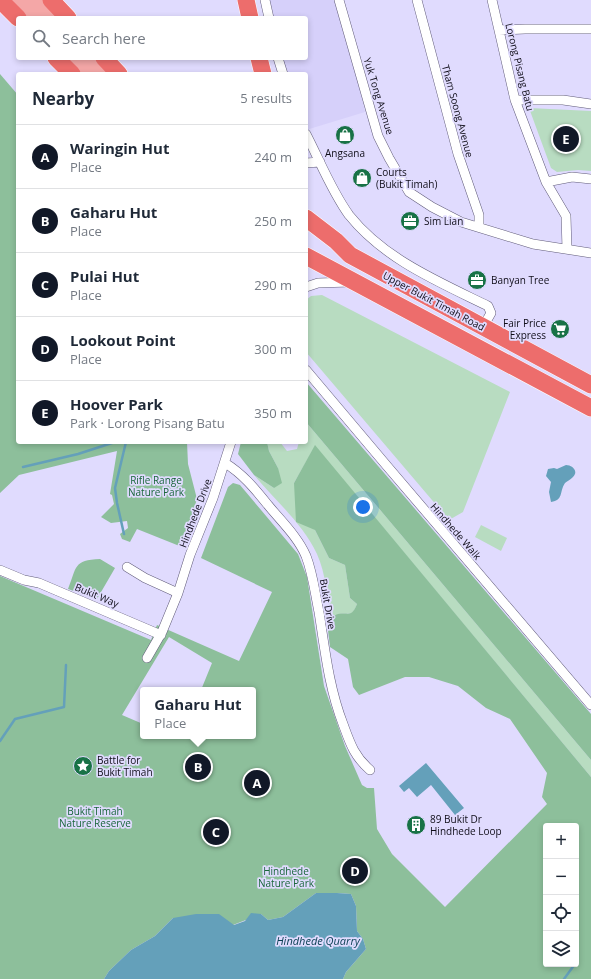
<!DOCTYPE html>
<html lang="en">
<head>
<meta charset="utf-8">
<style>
  body { margin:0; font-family:"Open Sans",sans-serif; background:#f6f6f7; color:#1f2937 }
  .controls { position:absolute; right:12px; bottom:12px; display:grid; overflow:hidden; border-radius:4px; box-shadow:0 2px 6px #0003 }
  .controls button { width:36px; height:36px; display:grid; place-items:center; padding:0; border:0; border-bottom:1px solid #e0e1e3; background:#fff; color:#1f2937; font:20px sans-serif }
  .you { position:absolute; left:363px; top:507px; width:14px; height:14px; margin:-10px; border:3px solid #fff; border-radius:50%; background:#1a73e8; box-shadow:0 0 0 6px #1a73e833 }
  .badge { display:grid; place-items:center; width:26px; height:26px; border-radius:50%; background:#111827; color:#fff; font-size:13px; font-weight:700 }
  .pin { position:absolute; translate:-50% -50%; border:2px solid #fff; box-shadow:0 1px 4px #0006 }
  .popup { position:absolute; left:140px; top:687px; width:116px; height:52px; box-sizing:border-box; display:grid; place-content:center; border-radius:4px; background:#fff; filter:drop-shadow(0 1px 3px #0005); font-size:13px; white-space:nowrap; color:#747a83 }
  .popup b { font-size:15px; color:#1f2937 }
  .popup::after { content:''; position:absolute; left:50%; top:100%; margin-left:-8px; border:8px solid transparent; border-top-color:#fff }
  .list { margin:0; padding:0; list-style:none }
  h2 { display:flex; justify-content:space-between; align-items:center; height:52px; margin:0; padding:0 16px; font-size:17px }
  h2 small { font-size:13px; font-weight:400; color:#747a83 }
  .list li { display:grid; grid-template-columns:26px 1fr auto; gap:12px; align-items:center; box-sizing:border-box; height:64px; padding:0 16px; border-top:1px solid #e0e1e3 }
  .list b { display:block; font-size:15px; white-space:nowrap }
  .list p { margin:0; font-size:13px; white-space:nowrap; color:#747a83 }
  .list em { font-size:13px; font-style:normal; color:#747a83 }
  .icon { flex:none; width:22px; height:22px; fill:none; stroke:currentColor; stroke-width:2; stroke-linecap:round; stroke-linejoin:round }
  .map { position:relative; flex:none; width:591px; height:979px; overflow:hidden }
  .search { position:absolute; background:#fff; box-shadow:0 2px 6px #0003; left:16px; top:16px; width:292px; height:44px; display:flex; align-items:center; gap:10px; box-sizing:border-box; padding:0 14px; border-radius:4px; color:#747a83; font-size:15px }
  .panel { position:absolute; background:#fff; box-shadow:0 2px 6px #0003; left:16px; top:72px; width:292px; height:372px; border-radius:4px }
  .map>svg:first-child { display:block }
  .built { fill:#d6d0fa }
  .green { fill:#b8dcc1 }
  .forest { fill:#8dbf9b; fill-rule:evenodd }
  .water { fill:#64a0ba }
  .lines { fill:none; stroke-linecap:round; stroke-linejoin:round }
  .stream { stroke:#64a0ba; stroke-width:2.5 }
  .street-casing { stroke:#615c7a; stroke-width:10 }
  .primary-casing { stroke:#fff; stroke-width:16 }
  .highway-casing { stroke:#fff; stroke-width:18 }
  .street { stroke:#fff; stroke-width:9 }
  .primary { stroke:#f4a7a7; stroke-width:15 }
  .highway { stroke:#ed6d6c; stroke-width:17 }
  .labels { text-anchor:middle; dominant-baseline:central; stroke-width:3.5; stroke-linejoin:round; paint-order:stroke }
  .street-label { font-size:10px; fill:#0f0d18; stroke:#e0dbfe }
  .poi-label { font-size:10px; fill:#0f0d18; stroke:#e0dbfe; text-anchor:start }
  .park-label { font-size:10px; fill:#19663a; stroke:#e0dbfe }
  .water-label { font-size:11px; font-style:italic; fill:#073d50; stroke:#e0dbfe }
</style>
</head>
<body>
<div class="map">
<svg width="591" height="979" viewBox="0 0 591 979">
  <rect width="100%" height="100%" fill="#e0dbfe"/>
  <path class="built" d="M267 0H341L365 112 306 130V74H285L280 58H306V18H271Z"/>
  <path class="green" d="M529 108 591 111V171L578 170 557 172 551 168Z
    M322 295 510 392 463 512 449 520 306 352V300L311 296Z
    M306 422 591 760V777L315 446 294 483 315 530 329 558 345 565 350 598 357 604C352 617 351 613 339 614 336 615 333 617 331 619 327 597 326 574 317 554 303 524 275 500 254 475L274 488 278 468 269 451 267 442H280L287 451 297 449 299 442H306Z
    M481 525 507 538 501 551 475 537Z"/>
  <path class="forest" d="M0 74 18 95V442H187L188 464 197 499 182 547 137 529 130 542 122 539 120 534 128 528 127 521 111 523 101 517 114 504 112 495 110 494 117 451 19 475 0 493Z
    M306 382 591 714V760L306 422Z
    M241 442H267L269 451 278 468 282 483 274 488 254 475 238 454Z
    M315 445 591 777V979H343L346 972 366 949 363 939 357 931 356 906 351 894 337 893H316L283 917 268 920 261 914 233 925 173 918 155 936 131 950 109 971 104 979H0V576L151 640 157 625 239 661 272 592 201 558 228 487 233 483 240 485 298 554 307 577 324 686 345 746 362 785 367 788H374L377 829 392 854 445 907 547 804 542 797 547 773 510 719 486 708 458 686 429 677H405L359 695 353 687 348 659 330 647 327 622C330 620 334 615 338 614 350 612 351 618 357 604L350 598 345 565 329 558 315 530 296 522 294 483ZM169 637 212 663 201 690H253V736H143V724L122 715ZM546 826H576V964H546Z
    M100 559 115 568 97 599 68 589C77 567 73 560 100 559Z"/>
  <path class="water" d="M566 465C572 465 579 471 573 477 570 480 567 481 565 483 559 492 564 500 551 502L549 492 551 482 546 476 548 469 554 468 557 469Z
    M426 763 464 808 455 815 431 785 417 797 409 788 404 792 399 786Z
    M316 893H337L351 894 356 906 357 931 363 939 366 949 346 972 343 979H104L109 971 131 950 155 936 173 918 196 914H219L234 925 245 921 251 913 261 914 268 920 283 917Z"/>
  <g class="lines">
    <path class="stream" d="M23 467 78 454 115 442
      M124 534 117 503 115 488 126 442
      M0 741 15 719 64 707 66 665
      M564 979 575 964"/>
    <g class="street-casing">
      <path id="street" d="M265 0 269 18
        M339 0 378 136 389 158 409 192 432 207 461 222 533 244 591 253
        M417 0 458 154 479 215V227
        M492 0 515 100 546 182 566 216 567 249
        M499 30 525 29H591
        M278 58 283 74
        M515 100H563L591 104
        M306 134C320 161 331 190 349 215 384 259 439 282 488 306L491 313 483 327
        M306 163 320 162
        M546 182 572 177 591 179
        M306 287 318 283 350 282
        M306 370 387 466 591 705
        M225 463C243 474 255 489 268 505 281 521 298 537 306 556 313 574 315 593 319 612 325 650 329 688 343 724 350 743 354 756 370 770
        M127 567 145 578 178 593
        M0 570 24 580 39 583 161 635
        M147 658 162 632 178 593 190 555 213 498 231 442"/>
    </g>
    <g class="primary-casing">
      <path id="primary" d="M19 0 35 18
        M36 0 53 18
        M72 58 86 74
        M91 58 105 74"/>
    </g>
    <g class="highway-casing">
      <path id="highway" d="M0 0 18 18
        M51 0 68 18
        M246 0 250 18
        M56 58 72 74
        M104 58 119 74
        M259 58 263 74
        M306 218 336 241 350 255 591 385
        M306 256 591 408"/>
    </g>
    <use href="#street" class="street"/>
    <use href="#primary" class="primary"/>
    <use href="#highway" class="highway"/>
  </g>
  <defs>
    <g id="shop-disc" transform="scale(1)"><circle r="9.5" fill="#187246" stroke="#e0dbfe"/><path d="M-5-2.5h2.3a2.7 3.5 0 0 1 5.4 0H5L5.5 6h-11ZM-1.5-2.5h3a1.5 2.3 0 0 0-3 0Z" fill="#fff"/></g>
    <g id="office-disc" transform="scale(1)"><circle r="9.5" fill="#187246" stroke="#e0dbfe"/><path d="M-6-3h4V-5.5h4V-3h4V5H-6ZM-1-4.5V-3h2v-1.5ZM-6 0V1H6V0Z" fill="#fff"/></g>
    <g id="supermarket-disc" transform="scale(1)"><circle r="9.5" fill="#187246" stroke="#e0dbfe"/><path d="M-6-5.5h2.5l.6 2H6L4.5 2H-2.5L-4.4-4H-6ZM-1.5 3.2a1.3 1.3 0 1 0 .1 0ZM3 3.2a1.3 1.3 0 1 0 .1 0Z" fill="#fff"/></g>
    <g id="sight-disc" transform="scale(1)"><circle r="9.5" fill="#187246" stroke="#e0dbfe"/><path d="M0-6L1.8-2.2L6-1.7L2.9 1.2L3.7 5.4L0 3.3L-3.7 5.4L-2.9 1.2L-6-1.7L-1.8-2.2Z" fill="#fff"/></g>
    <g id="building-disc" transform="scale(1)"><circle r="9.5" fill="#187246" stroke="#e0dbfe"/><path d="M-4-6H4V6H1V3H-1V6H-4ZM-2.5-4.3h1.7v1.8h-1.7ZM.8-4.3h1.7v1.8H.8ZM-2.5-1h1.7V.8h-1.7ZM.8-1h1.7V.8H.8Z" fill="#fff"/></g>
  </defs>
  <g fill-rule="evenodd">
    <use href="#shop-disc" x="345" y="135"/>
    <use href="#shop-disc" x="362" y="178"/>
    <use href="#office-disc" x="410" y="221"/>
    <use href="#office-disc" x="477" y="280"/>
    <use href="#supermarket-disc" x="560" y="329"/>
    <use href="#sight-disc" x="83" y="766"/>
    <use href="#building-disc" x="416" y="825"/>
  </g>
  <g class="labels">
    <g class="street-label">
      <text transform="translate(520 67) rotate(76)">Lorong Pisang Batu</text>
      <text transform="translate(379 96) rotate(73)">Yuk Tong Avenue</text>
      <text transform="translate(458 111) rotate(75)">Tham Soong Avenue</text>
      <text transform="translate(434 301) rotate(28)">Upper Bukit Timah Road</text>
      <text transform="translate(195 513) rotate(-69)">Hindhede Drive</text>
      <text transform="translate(456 531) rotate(49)">Hindhede Walk</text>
      <text transform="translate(97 595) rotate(23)">Bukit Way</text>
      <text transform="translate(328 604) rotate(80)">Bukit Drive</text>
    </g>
    <g class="poi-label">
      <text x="345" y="153" text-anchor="middle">Angsana</text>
      <text x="376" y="172">Courts<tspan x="376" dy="12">(Bukit Timah)</tspan></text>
      <text x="424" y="221">Sim Lian</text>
      <text x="491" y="280">Banyan Tree</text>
      <text x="546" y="323" text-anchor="end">Fair Price<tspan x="546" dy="12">Express</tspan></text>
      <text x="97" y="760">Battle for<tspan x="97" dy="12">Bukit Timah</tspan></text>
      <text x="430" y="819">89 Bukit Dr<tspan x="430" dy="12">Hindhede Loop</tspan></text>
    </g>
    <g class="park-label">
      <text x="156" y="480">Rifle Range<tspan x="156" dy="12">Nature Park</tspan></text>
      <text x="95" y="811">Bukit Timah<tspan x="95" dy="12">Nature Reserve</tspan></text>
      <text x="286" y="871">Hindhede<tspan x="286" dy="12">Nature Park</tspan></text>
    </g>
    <g class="water-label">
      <text x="318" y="940">Hindhede Quarry</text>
    </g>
  </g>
</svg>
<div class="controls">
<button>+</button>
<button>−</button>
<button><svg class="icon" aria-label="locate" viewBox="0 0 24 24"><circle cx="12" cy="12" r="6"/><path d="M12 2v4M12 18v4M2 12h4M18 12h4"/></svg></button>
<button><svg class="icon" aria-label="layers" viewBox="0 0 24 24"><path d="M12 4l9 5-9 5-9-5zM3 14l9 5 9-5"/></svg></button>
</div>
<div class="you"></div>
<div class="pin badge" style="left:257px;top:783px">A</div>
<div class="pin badge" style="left:198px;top:767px">B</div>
<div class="popup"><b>Gaharu Hut</b>Place</div>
<div class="pin badge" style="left:216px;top:832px">C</div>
<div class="pin badge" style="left:355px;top:871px">D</div>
<div class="pin badge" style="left:566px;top:139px">E</div>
<div class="search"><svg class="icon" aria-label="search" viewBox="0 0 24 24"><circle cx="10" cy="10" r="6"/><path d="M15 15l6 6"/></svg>Search here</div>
<section class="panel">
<h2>Nearby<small>5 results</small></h2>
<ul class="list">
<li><span class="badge">A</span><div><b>Waringin Hut</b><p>Place</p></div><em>240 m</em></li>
<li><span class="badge">B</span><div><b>Gaharu Hut</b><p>Place</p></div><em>250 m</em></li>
<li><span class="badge">C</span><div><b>Pulai Hut</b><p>Place</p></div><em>290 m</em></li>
<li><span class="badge">D</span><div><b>Lookout Point</b><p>Place</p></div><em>300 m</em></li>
<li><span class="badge">E</span><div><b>Hoover Park</b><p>Park · Lorong Pisang Batu</p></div><em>350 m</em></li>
</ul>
</section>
</div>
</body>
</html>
